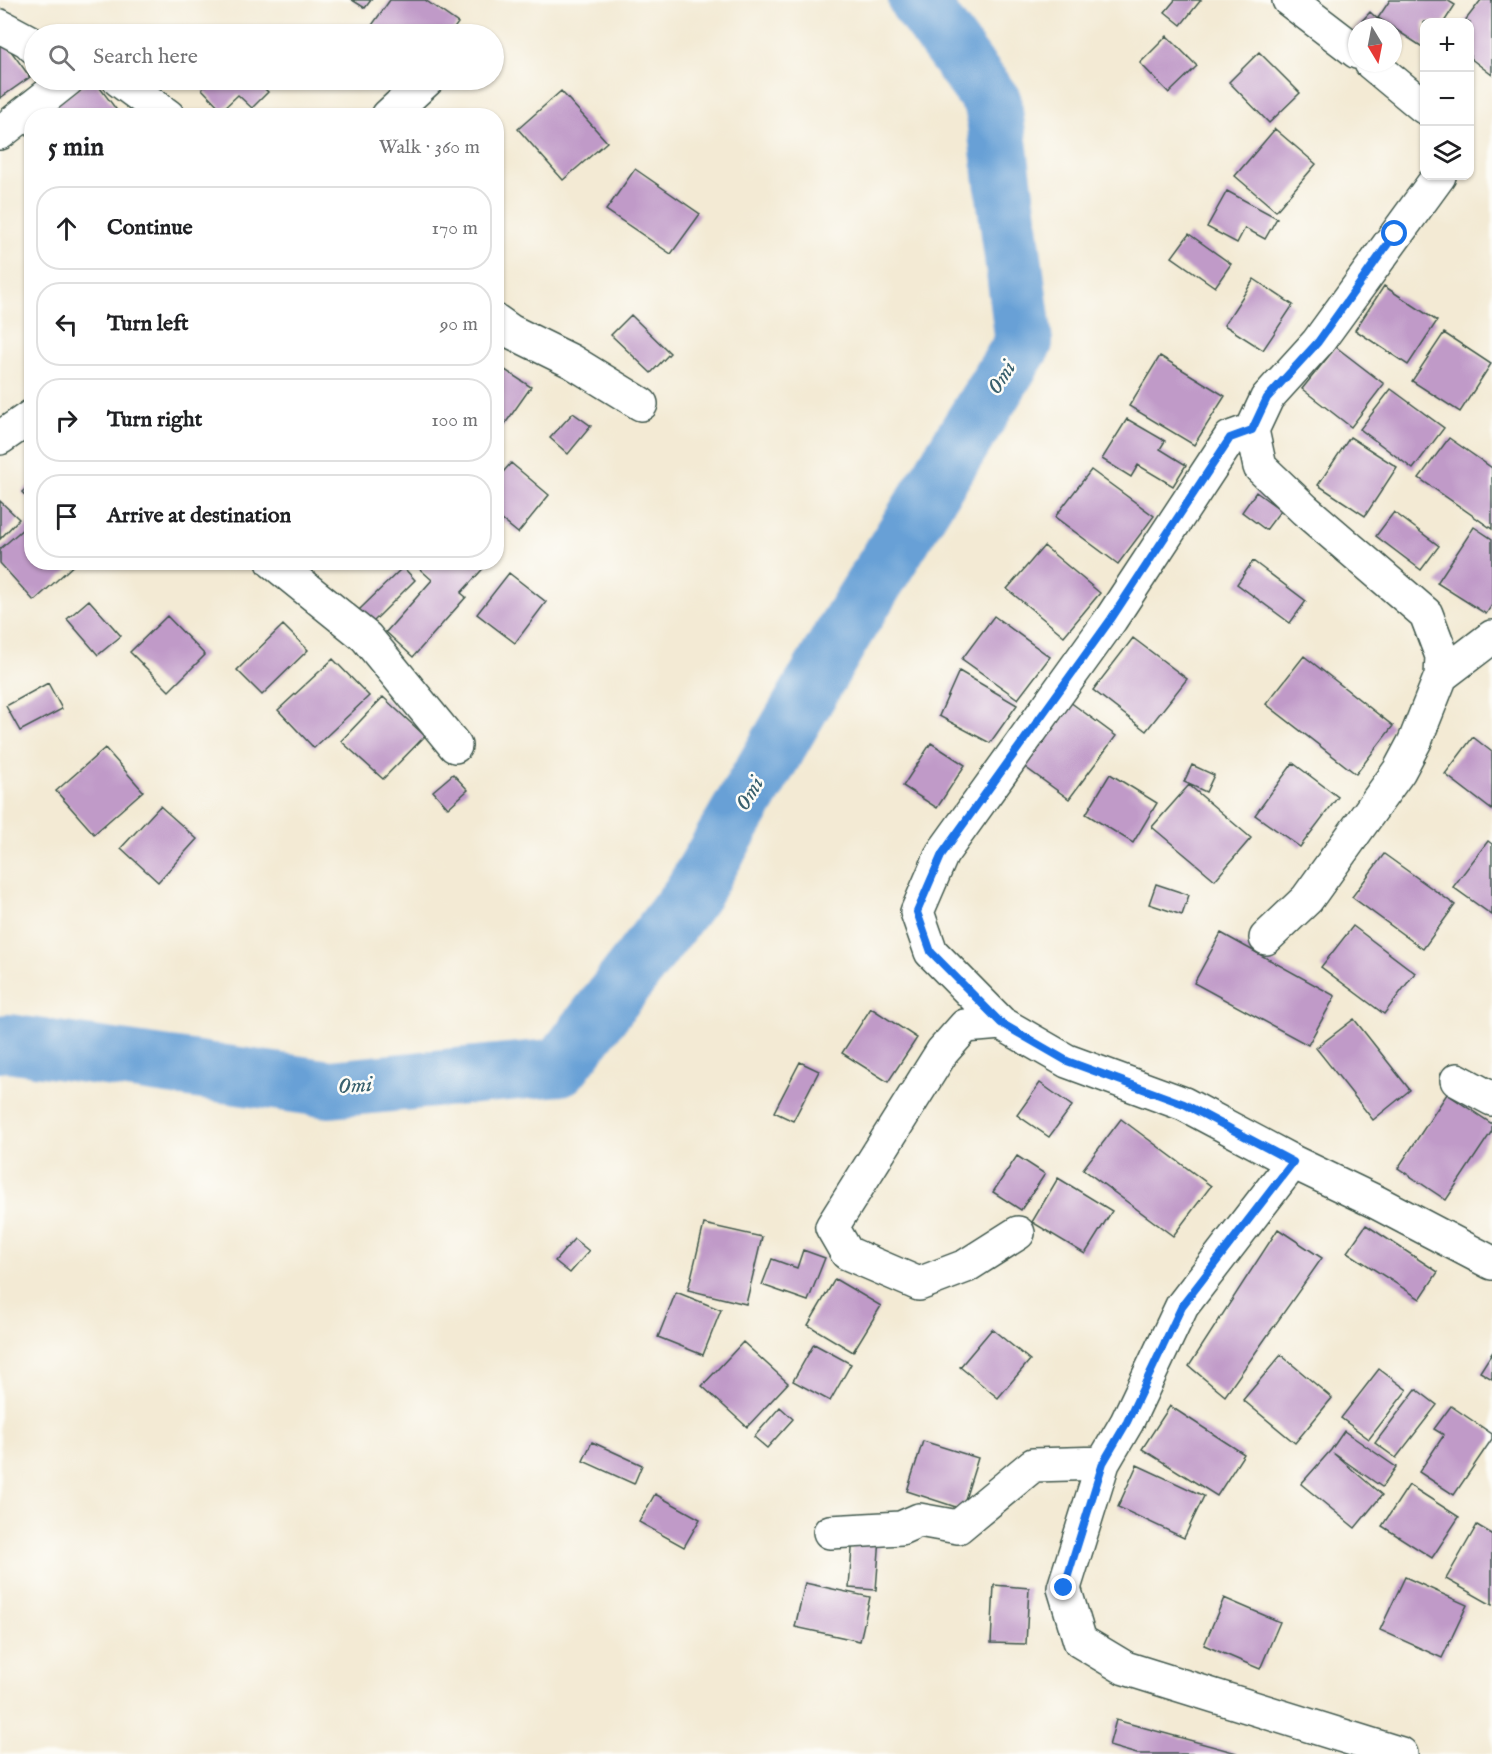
<!DOCTYPE html>
<html lang="en">
<head>
<meta charset="utf-8">
<style>
  body { margin:0; font-family:"IM FELL English",serif; background:#f6f6f6; color:#202124 }
  .controls { position:absolute; right:18px; top:18px; display:grid; overflow:hidden; border-radius:12px; box-shadow:0 2px 4px #0004 }
  .controls button { width:54px; height:54px; display:grid; place-items:center; padding:0; border:0; border-bottom:2px solid #e0e0e0; background:#fff; color:#202124; font:30px sans-serif }
  .compass { position:absolute; left:1348px; top:18px; width:54px; height:54px; border-radius:50%; background:#fff; box-shadow:0 2px 4px #0004; rotate:170deg }
  .stop { position:absolute; width:18px; height:18px; margin:-14px; border:4px solid #1a73e8; border-radius:50%; background:#fff }
  .stop.end { background:#1a73e8; border-color:#fff; box-shadow:0 2px 6px #0008 }
  .list { margin:0; padding:0; list-style:none }
  h2 { display:flex; justify-content:space-between; align-items:center; height:78px; margin:0; padding:0 24px; font-size:26px }
  h2 small { font-size:20px; font-weight:400; color:#757577 }
  .list li { display:grid; grid-template-columns:39px 1fr auto; gap:18px; align-items:center; box-sizing:border-box; height:84px; margin:0 12px 12px; padding:0 12px; border:2px solid #e0e0e0; border-radius:24px }
  .list b { display:block; font-size:22px; white-space:nowrap }
  .list em { font-size:20px; font-style:normal; color:#757577 }
  .icon { flex:none; width:33px; height:33px; fill:none; stroke:currentColor; stroke-width:2; stroke-linecap:round; stroke-linejoin:round }
  .map { position:relative; flex:none; width:1492px; height:1754px; overflow:hidden }
  .search { position:absolute; background:#fff; box-shadow:0 2px 4px #0004; left:24px; top:24px; width:480px; height:66px; display:flex; align-items:center; gap:15px; box-sizing:border-box; padding:0 21px; border-radius:33px; color:#757577; font-size:22px }
  .panel { position:absolute; background:#fff; box-shadow:0 2px 4px #0004; left:24px; top:108px; width:480px; height:462px; border-radius:24px }
  .map>svg:first-child { display:block }
  .lines { fill:none; stroke-linecap:round; stroke-linejoin:round }
  .river { stroke:#67a0d6; stroke-width:58 }
  .building { fill:#c09ac8 }
  .minor-casing { stroke:#3f574c; stroke-width:36 }
  .minor { stroke:#fff; stroke-width:33 }
  .route { stroke:#1a73e8; stroke-width:8 }
  .labels { text-anchor:middle; dominant-baseline:central; stroke-width:5; stroke-linejoin:round; paint-order:stroke }
  .water-label { font-size:22px; font-style:italic; fill:#38606d; stroke:#fdfcf7 }
</style>
</head>
<body>
<div class="map">
<svg width="1492" height="1754" viewBox="0 0 1492 1754">
  <rect width="100%" height="100%" fill="#fdfcf7"/>
  <filter id="ink" filterUnits="userSpaceOnUse"><feTurbulence type="fractalNoise" baseFrequency=".0167" numOctaves="2"/><feDisplacementMap in="SourceGraphic" scale="12" xChannelSelector="R" yChannelSelector="G"/><feConvolveMatrix kernelMatrix="1 2 1 2 8 2 1 2 1" color-interpolation-filters="sRGB"/></filter>
  <filter id="wash" filterUnits="userSpaceOnUse"><feTurbulence type="fractalNoise" baseFrequency=".008" numOctaves="4" result="noise"/><feDisplacementMap in="SourceGraphic" scale="24" xChannelSelector="R" yChannelSelector="G"/><feGaussianBlur stdDeviation="1.35" result="paint"/><feColorMatrix in="noise" values="0 0 0 0 0 0 0 0 0 0 0 0 0 0 0 0 0 1.4 0 .05"/><feComposite in="paint" operator="in"/></filter>
  <g filter="url(#wash)">
    <rect width="100%" height="100%" fill="#f3ead4"/>
    <g class="lines">
      <path class="river" d="M0 1044 8 1043 330 1089 560 1067 691 895 844 632 1024 342 993 103 917 0"/>
    </g>
    <g id="blocks">
      <path class="building" d="M352 0H371L365 8Z
        M390 0H425L458 23 450 34H380L370 28Z
        M1175 0H1201L1181 25 1165 12Z
        M1390 0H1447L1455 5 1444 22H1424V48L1378 18Z
        M1481 0H1492V75L1470 58V22H1464Z
        M1370 12 1383 24 1381 27H1357V36L1352 32Z
        M0 36 30 77 0 98Z
        M1167 36 1197 66 1169 93 1140 63Z
        M1259 52 1300 93 1269 123 1229 82Z
        M90 80H94L116 109 107 116H52L48 110Z
        M212 80H256L268 92 252 108 238 95 222 110 202 89Z
        M561 91 607 142 563 180 518 129Z
        M1275 129 1316 164 1276 211 1235 176Z
        M635 169 700 214 671 254 606 210Z
        M1227 191 1277 218 1265 239 1245 228 1237 243 1207 227Z
        M1189 234 1231 264 1215 287 1172 257Z
        M1254 279 1293 305 1263 350 1224 325Z
        M1384 286 1437 321 1408 365 1355 330Z
        M631 315 670 353 651 373 611 335Z
        M1444 333 1491 364 1460 412 1412 381Z
        M1336 347 1384 384 1351 427 1302 389Z
        M1160 356 1225 396 1194 445 1129 406Z
        M496 364 531 387 500 431 496 428Z
        M1391 389 1444 428 1413 469 1360 429Z
        M573 413 591 426 568 454 550 438Z
        M1127 419 1165 441 1160 449 1186 465 1173 486 1138 465 1131 477 1102 459Z
        M1350 437 1397 467 1365 516 1318 485Z
        M1449 438 1492 468V529L1419 478Z
        M511 463 549 495 518 533 496 515V480Z
        M1091 470 1154 516 1118 564 1055 517Z
        M32 483V503L22 492Z
        M1256 492 1281 510 1266 530 1242 512Z
        M0 501 19 519 0 539Z
        M1394 512 1439 546 1421 570 1376 536Z
        M32 521V562H77L34 601 0 563V549Z
        M1474 527 1492 539V605L1486 614 1437 583Z
        M1044 546 1100 593 1064 636 1007 589Z
        M1253 561 1306 601 1290 623 1237 584Z
        M412 562H489L461 593 466 597 413 657 386 632 432 580Z
        M403 567 415 580 372 623 359 610Z
        M509 573 546 602 515 643 477 614Z
        M89 600 121 636 98 655 67 619Z
        M167 616 205 655 169 691 130 652Z
        M994 616 1050 657 1018 699 962 659Z
        M283 625 308 650 262 695 237 670Z
        M1133 638 1187 679 1146 731 1093 690Z
        M1304 656 1393 726 1356 774 1266 704Z
        M333 659 369 696 314 748 278 710Z
        M959 671 1017 705 990 743 939 716Z
        M48 683 62 709 20 731 6 706Z
        M383 697 425 736 383 779 341 741Z
        M1066 699 1116 736 1069 799 1018 762Z
        M1473 737 1492 752V810L1445 774Z
        M931 743 965 765 937 808 903 786Z
        M105 748 143 791 94 834 56 791Z
        M1293 763 1338 797 1300 847 1255 815Z
        M1192 765 1214 775 1206 792 1184 782Z
        M453 774 468 790 448 808 433 791Z
        M1110 774 1157 803 1133 843 1086 814Z
        M1189 785 1251 838 1215 880 1152 827Z
        M160 806 197 839 158 882 121 848Z
        M1488 841 1492 844V915L1453 887Z
        M1384 854 1455 905 1423 949 1352 897Z
        M1156 884 1189 895 1182 915 1149 904Z
        M1353 926 1415 973 1384 1014 1321 967Z
        M1221 933 1335 996 1308 1045 1194 983Z
        M871 1008 917 1038 888 1082 842 1053Z
        M1354 1019 1410 1090 1373 1120 1316 1048Z
        M800 1062 819 1071 793 1121 774 1112Z
        M1040 1083 1072 1106 1049 1137 1017 1115Z
        M1447 1094 1492 1124V1131L1446 1200 1398 1168Z
        M1121 1119 1211 1186 1173 1236 1083 1169Z
        M1017 1156 1045 1174 1021 1210 993 1192Z
        M1058 1178 1112 1211 1085 1254 1032 1222Z
        M704 1224 762 1237 746 1304 688 1290Z
        M1366 1225 1438 1272 1420 1299 1347 1252Z
        M1278 1229 1322 1258 1225 1396 1189 1366Z
        M574 1239 589 1251 570 1273 555 1261Z
        M803 1250 825 1258 808 1301 762 1285 772 1259 797 1268Z
        M835 1279 881 1306 853 1352 808 1325Z
        M676 1292 721 1310 703 1355 658 1337Z
        M992 1329 1030 1360 998 1398 960 1367Z
        M743 1342 788 1383 747 1427 702 1386Z
        M814 1344 851 1364 830 1401 793 1381Z
        M1492 1353V1379L1480 1372Z
        M1281 1355 1332 1398 1295 1443 1243 1400Z
        M1379 1369 1407 1390 1369 1439 1341 1418Z
        M1416 1389 1437 1405 1396 1458 1375 1443Z
        M1170 1406 1244 1454 1217 1496 1142 1449Z
        M1451 1406 1492 1434V1439L1454 1495 1419 1472 1444 1435 1434 1429Z
        M780 1407 793 1419 767 1448 754 1437Z
        M1344 1431 1396 1467 1382 1487 1333 1453 1382 1495 1355 1528 1301 1484 1331 1450Z
        M923 1441 978 1458 962 1509 907 1491Z
        M592 1442 642 1465 634 1484 583 1461Z
        M1137 1465 1204 1496 1184 1538 1118 1507Z
        M1409 1485 1459 1517 1432 1558 1382 1526Z
        M655 1494 700 1519 684 1547 639 1522Z
        M1477 1525 1492 1534V1605L1446 1579Z
        M853 1536 880 1538 876 1590 849 1588Z
        M1405 1577 1467 1605 1442 1658 1380 1630Z
        M805 1583 870 1597 860 1641 795 1627Z
        M994 1585 1029 1588 1026 1644 991 1643Z
        M1224 1598 1280 1622 1260 1669 1204 1645Z
        M1116 1720 1237 1753V1754H1137L1109 1746Z"/>
    </g>
  </g>
  <g filter="url(#ink)">
    <use href="#blocks" fill-opacity="0" stroke="#3f574c" stroke-width="1.5"/>
    <g class="lines">
      <g class="minor-casing">
        <path id="minor" d="M1289 0 1357 52
          M0 26 28 41 34 47
          M1371 63 1424 107
          M119 80 168 116
          M388 116 427 80
          M0 133 67 80
          M1439 176 1318 342 1267 398 1252 430 1260 467 1305 510 1426 614 1442 656 1441 676
          M496 321 510 331 571 361 641 404
          M0 438 32 416
          M273 562 366 637 455 746
          M1266 938 1307 899 1399 771 1415 741 1441 676 1492 637
          M1001 1023 931 952 917 912 942 854 1111 619 1230 438 1252 430
          M1457 1080 1492 1099
          M1018 1233 966 1266 919 1284 847 1253 832 1227 942 1052 965 1026 1001 1023 1067 1061 1184 1104 1293 1162
          M830 1532 901 1528 919 1520 958 1527 1033 1465 1103 1463
          M1401 1754 1125 1668 1080 1641 1064 1588 1103 1463 1127 1422 1182 1306 1293 1162 1376 1202 1492 1263"/>
      </g>
      <use href="#minor" class="minor"/>
    </g>
  </g>
  <g class="lines" filter="url(#ink)">
    <path class="route" d="M1064 1588 1103 1463 1127 1422 1182 1306 1293 1162 1184 1104 1067 1061 1001 1023 931 952 917 912 942 854 1111 619 1230 438 1252 430 1267 398 1318 342 1395 234"/>
  </g>
  <g class="labels">
    <g class="water-label">
      <text transform="translate(1002 378) rotate(-58)">Omi</text>
      <text transform="translate(750 794) rotate(-60)">Omi</text>
      <text transform="translate(355 1086) rotate(-4)">Omi</text>
    </g>
  </g>
</svg>
<div class="controls">
<button>+</button>
<button>−</button>
<button><svg class="icon" aria-label="layers" viewBox="0 0 24 24"><path d="M12 4l9 5-9 5-9-5zM3 14l9 5 9-5"/></svg></button>
</div>
<svg class="compass" viewBox="-18 -18 36 36"><path d="M0-13l5 13h-10z" fill="#e53935"/><path d="M0 13l5-13h-10z" fill="#757577"/></svg>
<div class="stop" style="left:1395px;top:234px"></div>
<div class="stop end" style="left:1064px;top:1588px"></div>
<div class="search"><svg class="icon" aria-label="search" viewBox="0 0 24 24"><circle cx="10" cy="10" r="6"/><path d="M15 15l6 6"/></svg>Search here</div>
<section class="panel">
<h2>5 min<small>Walk · 360 m</small></h2>
<ul class="list">
<li><svg class="icon" aria-label="ahead" viewBox="0 0 24 24"><path d="M12 20V5M6 11l6-6 6 6"/></svg><div><b>Continue</b></div><em>170 m</em></li>
<li><svg class="icon" aria-label="left" viewBox="0 0 24 24"><path d="M17 20v-9H6M10 6l-5 5 5 5"/></svg><div><b>Turn left</b></div><em>90 m</em></li>
<li><svg class="icon" aria-label="right" viewBox="0 0 24 24"><path d="M7 20v-9h11M14 6l5 5-5 5"/></svg><div><b>Turn right</b></div><em>100 m</em></li>
<li><svg class="icon" aria-label="arrive" viewBox="0 0 24 24"><path d="M6 21V4h12l-3 4 3 4H6"/></svg><div><b>Arrive at destination</b></div></li>
</ul>
</section>
</div>
</body>
</html>
